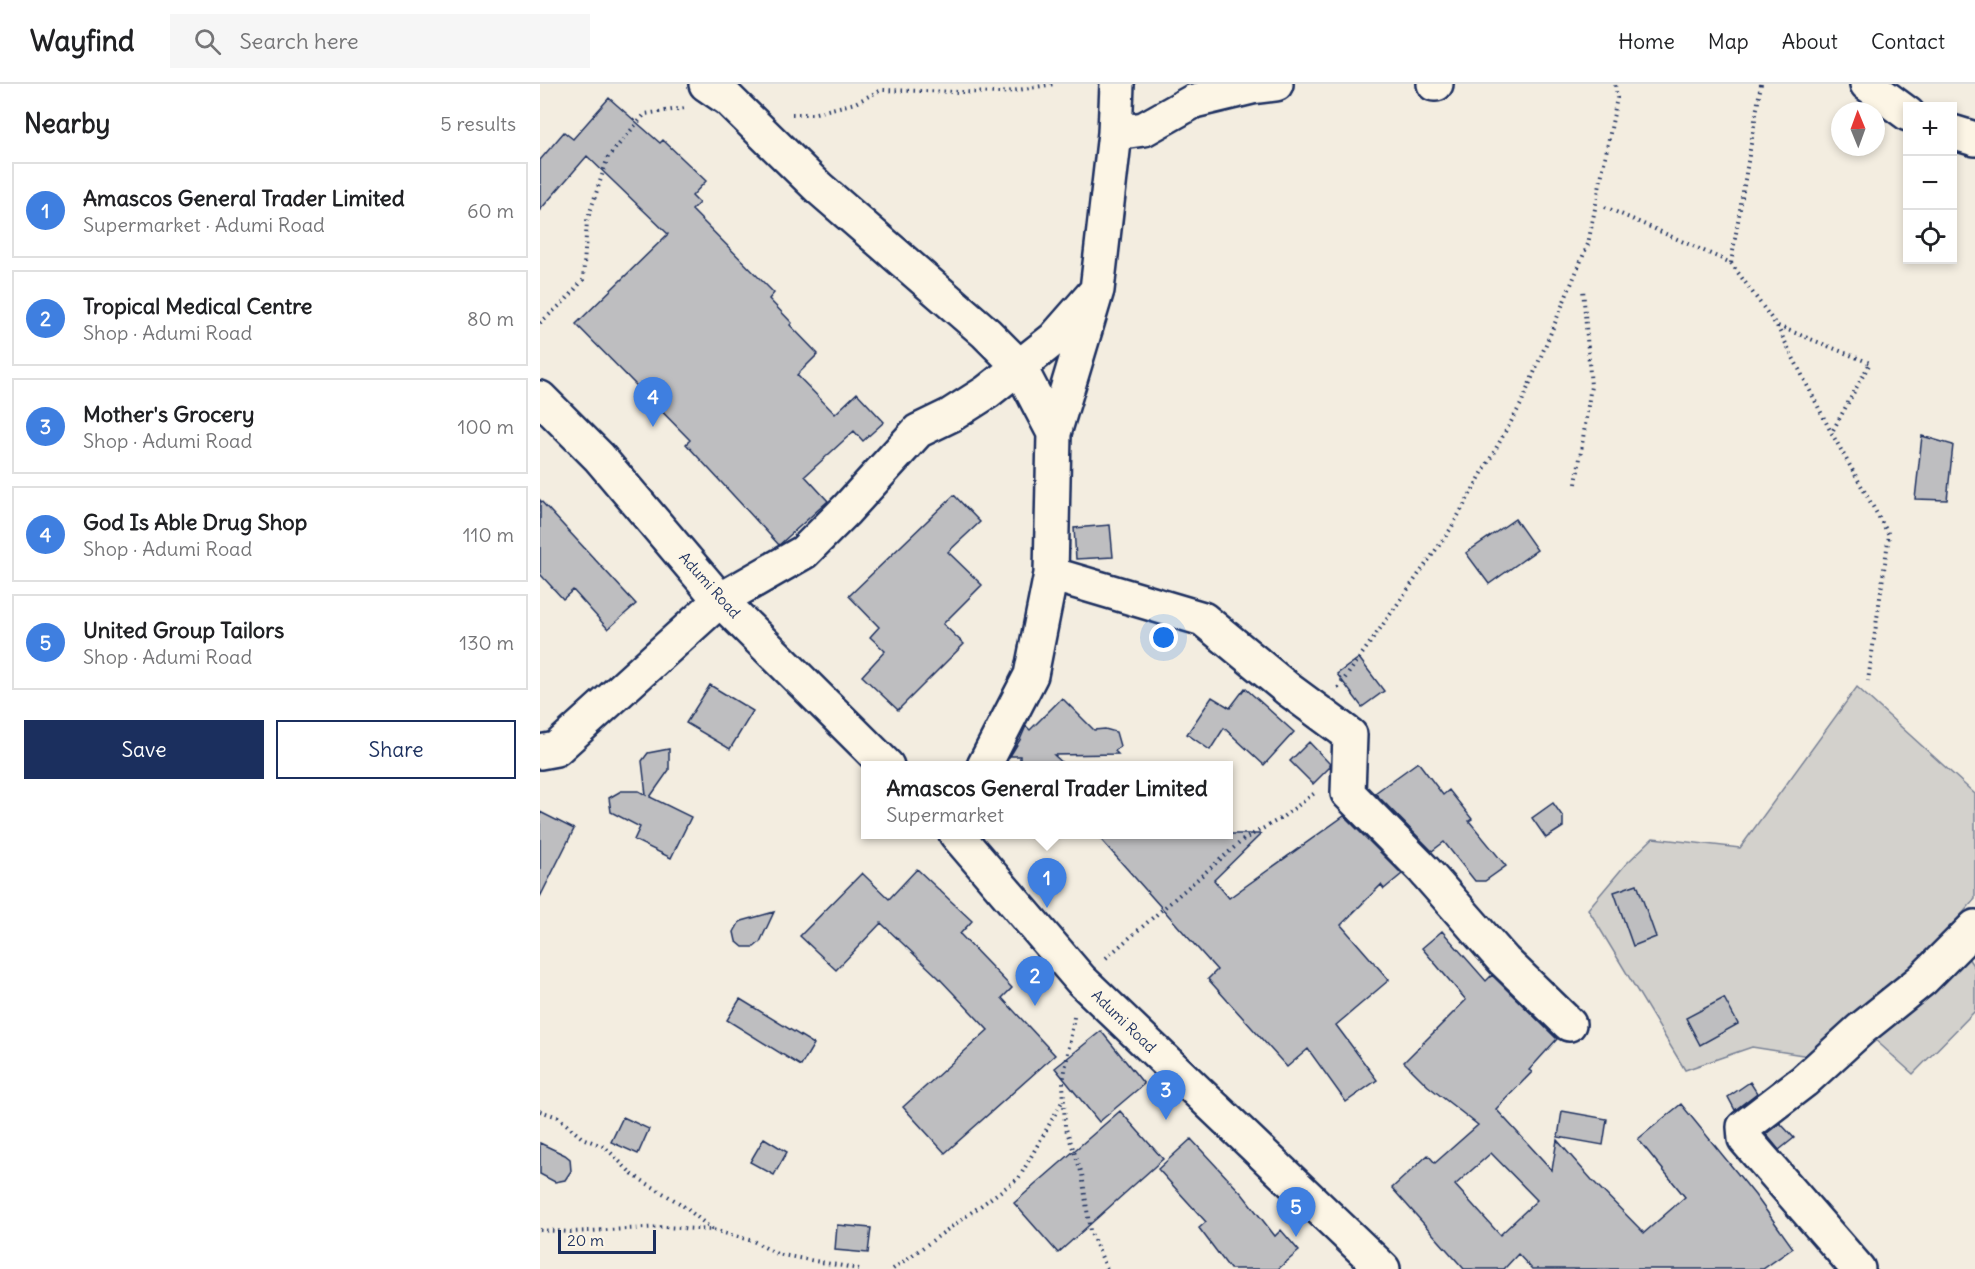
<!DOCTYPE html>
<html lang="en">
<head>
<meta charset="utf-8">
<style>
  body { margin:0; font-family:Delius,sans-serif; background:#f6f6f6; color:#202124 }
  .controls { position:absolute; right:18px; top:18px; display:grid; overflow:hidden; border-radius:0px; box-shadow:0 3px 9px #0003 }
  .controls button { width:54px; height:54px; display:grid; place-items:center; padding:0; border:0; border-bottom:2px solid #e0e0e0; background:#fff; color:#202124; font:30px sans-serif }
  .compass { position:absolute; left:1291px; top:18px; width:54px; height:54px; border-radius:50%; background:#fff; box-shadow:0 3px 9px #0003; rotate:359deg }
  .scale { position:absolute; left:18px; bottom:15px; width:98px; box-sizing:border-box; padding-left:6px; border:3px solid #1b2f5e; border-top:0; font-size:16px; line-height:21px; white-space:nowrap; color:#1b2f5e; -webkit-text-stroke:4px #fcf5e5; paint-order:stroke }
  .you { position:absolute; left:624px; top:554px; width:21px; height:21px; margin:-15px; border:4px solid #fff; border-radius:50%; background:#1a73e8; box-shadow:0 0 0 9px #1a73e833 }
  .badge { display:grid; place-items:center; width:39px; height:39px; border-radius:50%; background:#1b2f5e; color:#fff; font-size:20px; font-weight:700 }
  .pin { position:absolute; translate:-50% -50px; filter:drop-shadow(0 2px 3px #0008) }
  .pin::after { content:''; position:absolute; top:32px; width:21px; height:18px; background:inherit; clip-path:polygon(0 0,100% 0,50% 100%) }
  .popup { position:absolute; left:321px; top:677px; width:372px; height:78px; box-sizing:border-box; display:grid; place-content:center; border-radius:0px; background:#fff; filter:drop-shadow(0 2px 4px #0005); font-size:20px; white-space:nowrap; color:#757577 }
  .popup b { font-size:22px; color:#202124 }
  .popup::after { content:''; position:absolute; left:50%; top:100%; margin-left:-12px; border:12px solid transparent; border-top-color:#fff }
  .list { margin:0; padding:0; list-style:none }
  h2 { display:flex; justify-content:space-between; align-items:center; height:78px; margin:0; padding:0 24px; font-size:26px }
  h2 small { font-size:20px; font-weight:400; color:#757577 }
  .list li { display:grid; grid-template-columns:39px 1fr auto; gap:18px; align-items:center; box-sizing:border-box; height:96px; margin:0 12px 12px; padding:0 12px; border:2px solid #e0e0e0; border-radius:0px }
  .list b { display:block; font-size:22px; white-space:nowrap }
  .list p { margin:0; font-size:20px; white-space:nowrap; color:#757577 }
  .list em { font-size:20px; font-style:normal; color:#757577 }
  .actions { display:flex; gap:12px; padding:18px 24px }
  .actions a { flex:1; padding:14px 0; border:2px solid #1b2f5e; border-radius:0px; text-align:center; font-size:21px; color:#1b2f5e }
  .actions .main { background:#1b2f5e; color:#fff }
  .icon { flex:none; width:33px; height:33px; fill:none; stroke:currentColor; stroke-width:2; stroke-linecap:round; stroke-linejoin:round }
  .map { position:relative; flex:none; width:1435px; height:1185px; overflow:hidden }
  header { display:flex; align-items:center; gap:36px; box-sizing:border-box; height:84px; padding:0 30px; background:#fff; border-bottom:2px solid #e0e0e0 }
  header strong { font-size:28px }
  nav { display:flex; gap:33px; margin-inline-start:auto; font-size:21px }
  .search { width:420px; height:54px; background:#f6f6f6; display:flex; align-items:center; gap:15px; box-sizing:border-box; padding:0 21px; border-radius:0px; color:#757577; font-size:22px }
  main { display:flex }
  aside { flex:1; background:#fff }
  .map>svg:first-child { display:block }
  .green { fill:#d3d1cc; stroke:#778095; stroke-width:1.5 }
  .building { fill:#bebec0; stroke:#1b2f5e; stroke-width:1.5; fill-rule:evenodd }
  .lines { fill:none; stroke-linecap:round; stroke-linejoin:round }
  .minor-casing { stroke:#1b2f5e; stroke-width:38 }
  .major-casing { stroke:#1b2f5e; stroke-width:38 }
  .path { stroke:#1b2f5e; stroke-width:4; stroke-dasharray:1.5 4.5; stroke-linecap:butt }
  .minor { stroke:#fcf5e5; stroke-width:33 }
  .major { stroke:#fcf5e5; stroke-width:33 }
  .labels { text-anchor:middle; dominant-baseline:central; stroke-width:5; stroke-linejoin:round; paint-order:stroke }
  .street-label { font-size:15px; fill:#1b2f5e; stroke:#fcf5e5 }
</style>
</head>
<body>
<header>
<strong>Wayfind</strong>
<div class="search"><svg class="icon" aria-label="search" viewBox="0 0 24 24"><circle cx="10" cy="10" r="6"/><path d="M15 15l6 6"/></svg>Search here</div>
<nav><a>Home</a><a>Map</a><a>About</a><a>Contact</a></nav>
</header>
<main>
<aside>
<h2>Nearby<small>5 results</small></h2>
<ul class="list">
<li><span class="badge" style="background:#3f7fe0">1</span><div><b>Amascos General Trader Limited</b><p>Supermarket · Adumi Road</p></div><em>60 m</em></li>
<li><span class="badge" style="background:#3f7fe0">2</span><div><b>Tropical Medical Centre</b><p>Shop · Adumi Road</p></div><em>80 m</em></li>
<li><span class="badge" style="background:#3f7fe0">3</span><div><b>Mother's Grocery</b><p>Shop · Adumi Road</p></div><em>100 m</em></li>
<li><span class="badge" style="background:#3f7fe0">4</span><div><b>God Is Able Drug Shop</b><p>Shop · Adumi Road</p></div><em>110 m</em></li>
<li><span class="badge" style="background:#3f7fe0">5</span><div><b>United Group Tailors</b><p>Shop · Adumi Road</p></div><em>130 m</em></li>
</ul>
<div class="actions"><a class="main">Save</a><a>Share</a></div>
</aside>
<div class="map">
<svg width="1435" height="1185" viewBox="0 0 1435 1185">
  <rect width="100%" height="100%" fill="#f3ede0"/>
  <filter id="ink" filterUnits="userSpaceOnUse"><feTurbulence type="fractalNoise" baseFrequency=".0167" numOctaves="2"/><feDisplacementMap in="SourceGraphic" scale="12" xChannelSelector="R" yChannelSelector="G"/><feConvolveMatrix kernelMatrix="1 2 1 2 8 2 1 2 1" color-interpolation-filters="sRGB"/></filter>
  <g filter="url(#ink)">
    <path class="green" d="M1317 603 1435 710V815L1408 846 1435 884V927L1373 990 1331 952 1269 972 1212 963 1145 986 1048 825 1085 781 1113 754 1200 764Z"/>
    <path class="building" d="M69 14 120 59 123 56 166 97 152 112 159 119 152 126 234 209 229 215 252 239 250 241 278 270 257 291 295 330 317 309 344 338 323 357 314 347 265 392 288 417 239 461 146 360 150 356 36 240 128 150 47 72 0 126V76L24 48 33 55Z
      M1382 352 1413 361 1407 416 1375 415Z
      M414 411 440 438 408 468 442 501 403 540 424 560 358 626 322 592 345 567 330 553 339 543 309 512Z
      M0 416 96 520 68 545 33 506 23 515 0 490Z
      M975 435 997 466 949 500 926 469Z
      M570 441 573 473 536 475 534 444Z
      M819 574 844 607 822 623 797 590Z
      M170 601 213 627 190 665 146 639Z
      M705 604 754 648 724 681 684 644 670 666 647 650 672 613 690 624Z
      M522 614 554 646 565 645 576 648 580 662 575 667 578 670 514 671 525 681H480V672H470L480 656 486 642 490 646Z
      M769 658 790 680V683L773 700 750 677Z
      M129 665V686L110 713 151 733 131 774 94 756 100 743 71 728 69 714 81 707H99L106 711 102 677 108 669Z
      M878 678 903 711 909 706 932 735 929 737 966 782 945 797H935L904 758 892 767 835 709Z
      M1013 719 1023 733V743L1006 754 992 734Z
      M0 728 34 745 0 813Z
      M804 732 862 790 844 805 841 801 801 841 849 896 796 941 837 996 806 1018 768 965 747 983 668 895 677 886 556 750H721L674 796 689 814Z
      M377 785 432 837 420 850 472 904 462 914 515 971 405 1069 363 1023 448 946 398 893 341 839 296 886 260 852 322 789 349 815Z
      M1097 800 1116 853 1093 862 1074 808Z
      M234 828 220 858 214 863H203L196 857 194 848 199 839 202 837Z
      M902 847 946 897 952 891 1017 955 989 986 992 988 956 1025 1012 1086 1017 1056 1052 1096 1104 1149 1145 1113 1098 1055 1141 1020 1215 1111 1253 1164 1223 1185H992L978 1170 964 1185H924L852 1104 888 1071 895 1079 938 1041 888 1002 864 978 926 916 882 864ZM951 1069 997 1116 960 1151 915 1101Z
      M1184 914 1198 940 1160 961 1146 934Z
      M200 915 274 960 261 982 187 936Z
      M561 947 604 1000 559 1038 515 984Z
      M1210 998 1217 1009 1195 1026 1188 1013Z
      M580 1027 623 1075 518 1169 474 1119Z
      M1022 1027 1067 1035 1063 1061 1018 1053Z
      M83 1033 109 1045 98 1070 71 1058Z
      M1240 1039 1254 1054 1239 1066 1226 1050Z
      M224 1054 247 1068 234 1091 210 1078Z
      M651 1055 703 1111 735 1152 741 1146 759 1167 738 1185H690L659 1144 666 1138 618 1085Z
      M0 1059 25 1071 30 1075 31 1087 25 1096 15 1098 0 1090Z
      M297 1141 331 1144 328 1169 295 1166Z"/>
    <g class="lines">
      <g class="minor-casing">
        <path id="minor" d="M166 0 188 15 279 104 446 249 479 282 514 349
          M894 0H896
          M1327 0 1368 30
          M1412 48 1435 55
          M575 49 604 45 654 17 712 3 736 0
          M511 490 663 535 749 606 810 651 808 709 884 786 964 877 1029 940
          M0 668 16 665 180 516 264 468 306 426 378 347 411 331 447 308 514 255 557 206
          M444 682 491 591 511 490 514 349 557 206 575 49 577 0
          M1318 1185 1205 1055 1204 1043 1264 997 1321 945 1382 896 1435 843"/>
      </g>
      <g class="major-casing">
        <path id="major" d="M0 314 59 373 180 516 347 682
          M416 750 541 896 843 1185"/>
      </g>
      <path class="path" d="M252 30H272L315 19 341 6 461 9 514 0
        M1065 123 1191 179 1237 242 1291 348 1349 451 1328 597
        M1191 179 1221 0
        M0 239 26 216 43 196 47 137 68 73 105 30 145 24
        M1238 242 1330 279 1292 348
        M1036 400 1051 302 1043 205
        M798 604 910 446 981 320 1048 160 1077 14 1075 0
        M566 874 704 755 740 735 776 708
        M534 933 523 998 525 1042 542 1090 550 1147 567 1185
        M0 1027 18 1033 42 1054 65 1063 93 1091 141 1120 173 1146
        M0 1146 31 1148 124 1143 173 1146 213 1157 237 1170 319 1185
        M353 1185 479 1094 523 1016"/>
      <use href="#minor" class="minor"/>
      <use href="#major" class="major"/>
    </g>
  </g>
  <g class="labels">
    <g class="street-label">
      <text transform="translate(170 501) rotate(48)">Adumi Road</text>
      <text transform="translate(584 937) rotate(44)">Adumi Road</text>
    </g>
  </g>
</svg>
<div class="controls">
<button>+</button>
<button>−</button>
<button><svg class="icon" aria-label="locate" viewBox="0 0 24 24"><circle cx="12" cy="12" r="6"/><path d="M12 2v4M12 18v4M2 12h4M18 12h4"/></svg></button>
</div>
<svg class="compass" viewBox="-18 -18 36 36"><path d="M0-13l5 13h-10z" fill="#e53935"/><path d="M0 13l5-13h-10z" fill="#757577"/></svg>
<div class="scale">20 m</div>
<div class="you"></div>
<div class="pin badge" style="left:507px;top:824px;background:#3f7fe0">1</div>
<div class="popup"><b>Amascos General Trader Limited</b>Supermarket</div>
<div class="pin badge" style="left:495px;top:922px;background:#3f7fe0">2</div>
<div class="pin badge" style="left:626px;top:1036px;background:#3f7fe0">3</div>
<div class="pin badge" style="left:113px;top:343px;background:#3f7fe0">4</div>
<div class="pin badge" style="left:756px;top:1153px;background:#3f7fe0">5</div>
</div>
</main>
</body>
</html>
